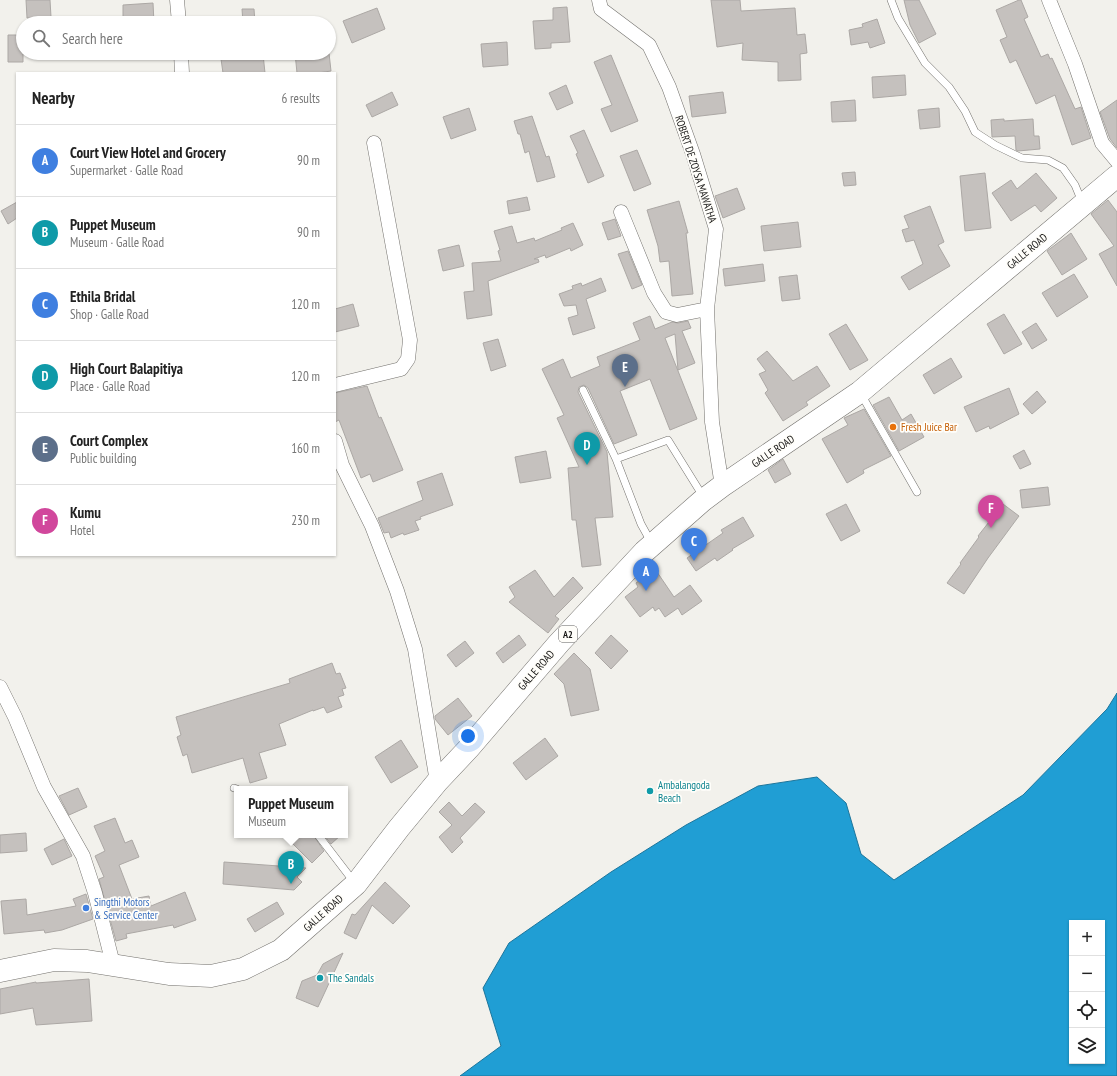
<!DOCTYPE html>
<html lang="en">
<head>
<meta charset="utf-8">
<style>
  body { margin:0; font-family:"PT Sans Narrow",sans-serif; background:#f2f2f2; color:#222 }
  .controls { position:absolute; right:12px; bottom:12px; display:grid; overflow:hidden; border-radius:0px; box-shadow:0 1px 3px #0004 }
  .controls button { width:36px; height:36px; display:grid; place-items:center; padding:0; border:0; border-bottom:1px solid #e0e0e0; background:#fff; color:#222; font:20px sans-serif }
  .you { position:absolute; left:468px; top:736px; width:14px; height:14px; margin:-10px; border:3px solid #fff; border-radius:50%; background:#1a73e8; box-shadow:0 0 0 6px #1a73e833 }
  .badge { display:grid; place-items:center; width:26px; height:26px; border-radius:50%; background:#0f766e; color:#fff; font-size:13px; font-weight:700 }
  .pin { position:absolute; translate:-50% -33px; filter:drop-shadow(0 1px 2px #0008) }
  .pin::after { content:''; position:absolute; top:21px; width:14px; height:12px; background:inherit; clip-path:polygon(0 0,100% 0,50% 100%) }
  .popup { position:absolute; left:234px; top:786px; width:114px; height:52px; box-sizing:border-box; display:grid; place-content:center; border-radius:0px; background:#fff; filter:drop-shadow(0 1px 3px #0005); font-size:13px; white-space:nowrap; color:#767676 }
  .popup b { font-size:15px; color:#222 }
  .popup::after { content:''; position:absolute; left:50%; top:100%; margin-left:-8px; border:8px solid transparent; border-top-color:#fff }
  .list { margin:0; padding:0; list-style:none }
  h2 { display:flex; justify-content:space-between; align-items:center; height:52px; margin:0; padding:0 16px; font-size:17px }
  h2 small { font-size:13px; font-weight:400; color:#767676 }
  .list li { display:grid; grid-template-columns:26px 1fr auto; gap:12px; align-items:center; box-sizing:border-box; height:72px; padding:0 16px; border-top:1px solid #e0e0e0 }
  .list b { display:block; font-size:15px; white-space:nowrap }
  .list p { margin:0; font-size:13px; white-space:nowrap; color:#767676 }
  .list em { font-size:13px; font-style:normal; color:#767676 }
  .icon { flex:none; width:22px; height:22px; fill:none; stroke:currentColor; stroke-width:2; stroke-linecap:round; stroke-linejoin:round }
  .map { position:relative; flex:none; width:1117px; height:1076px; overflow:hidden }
  .search { position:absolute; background:#fff; box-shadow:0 1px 3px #0004; left:16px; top:16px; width:320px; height:44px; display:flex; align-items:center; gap:10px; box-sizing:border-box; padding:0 14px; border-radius:22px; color:#767676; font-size:15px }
  .panel { position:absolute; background:#fff; box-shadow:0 1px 3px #0004; left:16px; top:72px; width:320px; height:484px; border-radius:0px }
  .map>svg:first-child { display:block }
  .water { fill:#209ed4; stroke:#1d759b; fill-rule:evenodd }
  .building { fill:#c5c1be; stroke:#aca8a5 }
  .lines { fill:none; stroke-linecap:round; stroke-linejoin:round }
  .lane-casing { stroke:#73716d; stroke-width:8 }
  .street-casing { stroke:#73716d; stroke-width:15 }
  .highway-casing { stroke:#73716d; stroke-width:23 }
  .lane { stroke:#fff; stroke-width:7 }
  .street { stroke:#fff; stroke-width:14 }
  .highway { stroke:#fff; stroke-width:22 }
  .food-dot { fill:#e8710a; stroke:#fffefa; stroke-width:1.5 }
  .culture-dot { fill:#0f9aa8; stroke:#fffefa; stroke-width:1.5 }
  .shop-dot { fill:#3f7fe0; stroke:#fffefa; stroke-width:1.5 }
  .labels { text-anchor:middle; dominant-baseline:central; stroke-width:3.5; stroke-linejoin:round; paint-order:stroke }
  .shield { fill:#fffefa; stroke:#5d5c5a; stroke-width:1 }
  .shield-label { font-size:10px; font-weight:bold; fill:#171615 }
  .street-label { font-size:11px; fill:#171615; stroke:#fffefa }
  .food-label { font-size:11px; fill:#c56008; stroke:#fffefa; text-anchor:start }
  .culture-label { font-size:11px; fill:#0d838f; stroke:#fffefa; text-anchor:start }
  .shop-label { font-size:11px; fill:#366cbe; stroke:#fffefa; text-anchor:start }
</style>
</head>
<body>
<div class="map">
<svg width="1117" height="1076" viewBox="0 0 1117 1076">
  <rect width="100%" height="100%" fill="#f2f1ec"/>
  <path class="water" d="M1117 693V1076H460L501 1046 483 988 509 943 611 872 686 825 758 786 817 777 846 803 861 854 894 880 1023 795 1107 709ZM1072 923H1102V1061H1072Z"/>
  <path class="building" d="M26 0H50L51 17 27 18Z
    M711 0H740L741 11 795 8 797 35 805 34 807 53 800 54 801 80 778 81V62L742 60 743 43 717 47Z
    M904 0H919L936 34 919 43 910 25Z
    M1019 0H1021L1028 17 1024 19 1041 57 1048 54 1050 59 1052 58 1075 109 1081 107 1091 138 1072 145 1055 95 1036 104 1016 60 1010 63 1000 40 1007 37 996 10Z
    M153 3 154 23H123V5Z
    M567 7 570 42 551 43V48L535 49 533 21 553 20V8Z
    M377 8 385 29 352 43 343 21Z
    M242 9H254L255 23H243Z
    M877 19 885 43 870 48 868 42 851 45 849 30 863 27 862 24Z
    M8 35H23V62H8Z
    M507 42 508 65 483 67 481 44Z
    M295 53H329L331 71 318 73H297Z
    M263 54 265 73H223L221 59Z
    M611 55 638 121 611 132 601 109 612 105 594 62Z
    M905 75 906 95 873 98 872 77Z
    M566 85 573 103 557 110 549 93Z
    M392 92 398 105 372 117 366 105Z
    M723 92 726 113 692 117 689 96Z
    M855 100 856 121 832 122 831 102Z
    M1117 100V148L1110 139 1100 112Z
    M469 108 476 130 451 139 443 117Z
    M939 108 940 127 920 129 918 110Z
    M532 116 546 157 549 156 555 177 537 182 529 151 525 153 520 134H518L514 121Z
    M1004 119V121L1033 119 1034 136H1039L1040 149 1018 151 1016 150 1015 136 992 137 991 120Z
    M584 130 604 176 588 183 576 154 578 153 570 136Z
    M637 150 651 184 634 191 620 156Z
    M855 172 856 185 844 186 842 173Z
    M985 173 991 228 965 231 960 176Z
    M1036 173 1057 198 1041 212 1035 205 1011 221 992 193 1011 180 1017 189Z
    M737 188 745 209 723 218 715 196Z
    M527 197 530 210 509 214 507 201Z
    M1108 200 1117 212V286L1099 254 1114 246 1091 214Z
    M679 201 688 233H686L693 294 672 296 669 261 660 262 658 246 647 210Z
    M17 202V218L8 224 1 211Z
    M930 206 944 242 938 245 950 266 909 290 901 277 923 264 914 240 906 242 902 230 909 228 904 216Z
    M615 219 621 236 608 240 602 223Z
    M798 222 801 247 764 251 761 226Z
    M573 223 583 245 571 251 570 248 546 258 545 255 534 259H538L539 262 488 281 492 315 467 319 464 292 474 291 472 263 501 261 498 251 500 250 494 231 512 226 517 243 534 238 535 241 562 230 561 228Z
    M1071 233 1087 259 1062 275 1047 251Z
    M459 245 464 266 443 271 438 250Z
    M628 251 642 285 632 289 618 254Z
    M763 264 765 281 725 286 723 269Z
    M1074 274 1088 297 1057 317 1042 293Z
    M797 275 800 299 782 301 779 277Z
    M601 278 606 291 586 299 595 328 573 335 568 318 578 315 576 305 564 306 559 294 573 289 572 286 581 283 582 286Z
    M353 304 359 326 335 332V309Z
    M1004 314 1022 344 1004 354 987 324Z
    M650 316 655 329 672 322 678 323 688 321 691 328 682 331 695 363 678 370 675 334 665 338 697 419 670 430 650 379 620 391 637 435 614 444 588 388 584 385 579 387 578 392 607 452 613 517 595 518 601 565 582 567 576 520H572L568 468 579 467 557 418 564 415 542 369 563 359 571 378 600 366 597 357 640 340 633 323Z
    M1036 323 1047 340 1032 349 1022 332Z
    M846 324 868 360 850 370 829 334Z
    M498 339 506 366 491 371 483 343Z
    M767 351 793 381 817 366 830 386 806 402 808 405 783 421 765 393 768 390 759 374 766 371 757 359Z
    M951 358 962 377 934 394 923 375Z
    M367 386 379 418 381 417 403 470 373 482 370 474 361 478 339 420 335 422V393Z
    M1009 388 1019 414 990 429 989 426 976 432 964 407Z
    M1037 391 1046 402 1032 414 1023 404Z
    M889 397 902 420 911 414 924 437 899 451 873 405Z
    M864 409 891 456 863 470 864 473 847 483 822 439 848 425 844 418Z
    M1024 450 1031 464 1020 469 1013 456Z
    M546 451 551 478 520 483 515 457Z
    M783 459 791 474 775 483 768 470Z
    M442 473 453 505 420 517 421 519 415 521 419 530 404 535 403 533 391 538 389 532 384 533 378 518 423 500 417 482Z
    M1048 487 1050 505 1022 508 1020 490Z
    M846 504 860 531 841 541 826 514Z
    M1003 504 1019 516 988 558 964 594 947 583 961 564 960 563 979 537 978 536Z
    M743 517 754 536 732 549 733 550 717 561 715 558 696 571 687 558 723 533 721 530Z
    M655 569 674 597 690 585 702 601 682 615 678 608 665 617 659 608 655 611 653 607 640 617 625 597 638 587 636 583Z
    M535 570 554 597 573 577 583 588 555 616 559 619 548 633 509 602 515 597 509 587Z
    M519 635 526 645 503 663 496 653Z
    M611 635 628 651 611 669 595 653Z
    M465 641 474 653 456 667 447 655Z
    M574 653 590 669 599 710 571 716 564 684 554 674Z
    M332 663 336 674 340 673 346 688 342 689 344 695 338 697 342 707 327 713 324 707 313 711V710L279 724 286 745 259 753 267 778 250 783 243 758 192 773 187 754 183 756 177 737 181 735 176 717 290 683 289 679Z
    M458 698 472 716 448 735 435 719V716Z
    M545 738 558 756 526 780 513 763Z
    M401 740 418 767 391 783 375 757Z
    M78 788 87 807 69 815 59 796Z
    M449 802 462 816 475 803 485 812 460 838 463 842 452 853 439 837 452 825 439 812Z
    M115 818 125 843 132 840 139 857 119 865 132 899 149 896 151 906 185 892 196 920 174 928 173 925 126 934 127 938 116 941 99 879 104 877 95 856 105 851 94 826Z
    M26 833 27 851 0 853V835Z
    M284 835H313L324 851 312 863Z
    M324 835H341L331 844Z
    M64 839 72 856 52 865 44 849Z
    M224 862 306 868 297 877 302 882 294 890 223 884Z
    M385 882 410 906 393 924 372 905 356 939 344 933 352 914 355 915Z
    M86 894 93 919 62 930 45 933 44 930 4 934 1 901 26 899 27 915 76 906 73 899Z
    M277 902 284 914 255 932 247 919Z
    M343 953 318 1007 296 998 302 981 317 975 323 964Z
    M89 979 92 1021 36 1025 33 1008 0 1014V989L36 982V983Z"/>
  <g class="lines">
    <g class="lane-casing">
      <path id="lane" d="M891 0 898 18 925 63 949 87 965 111 975 132 995 145 1022 158 1048 160 1063 168 1075 185 1082 202
        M583 390 616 459
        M861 394 917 492
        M651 542 641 524 616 459 668 440 704 498
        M234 788 237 789
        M318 835 354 882"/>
    </g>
    <g class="street-casing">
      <path id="street" d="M177 0 179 23
        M599 0 601 9 649 45 669 87 693 154 716 229 707 309 712 422 722 486
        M1049 0 1075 64 1102 143 1117 161
        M181 53 182 73
        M621 212 654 293 666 312 677 315 707 309
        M335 385 401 369 408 359 410 340 374 143
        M335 441 342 465 372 526 397 591 415 649 437 782
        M0 687 15 717 44 787 83 856 95 893 113 964"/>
    </g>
    <g class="highway-casing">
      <path id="highway" d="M0 971 54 960 87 961 169 974 211 976 243 969 281 950 356 884 399 828 437 782 468 749 559 643 644 552 702 501 722 486 860 392 1117 176"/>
    </g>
    <use href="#lane" class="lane"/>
    <use href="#street" class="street"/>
    <use href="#highway" class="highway"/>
  </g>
  <circle class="food-dot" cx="893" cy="427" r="4"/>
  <g class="culture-dot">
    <circle cx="650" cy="791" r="4"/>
    <circle cx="320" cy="978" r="4"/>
  </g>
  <circle class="shop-dot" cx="86" cy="908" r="4"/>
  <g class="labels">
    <rect class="shield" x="559" y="626" width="18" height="16" rx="3"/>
    <g class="shield-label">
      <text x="568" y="634">A2</text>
    </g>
    <g class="street-label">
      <text transform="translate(696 169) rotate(72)">ROBERT DE ZOYSA MAWATHA</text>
      <text transform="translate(1027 251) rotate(-40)">GALLE ROAD</text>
      <text transform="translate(773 451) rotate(-34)">GALLE ROAD</text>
      <text transform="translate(536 670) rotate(-49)">GALLE ROAD</text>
      <text transform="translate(323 913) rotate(-42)">GALLE ROAD</text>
    </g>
    <g class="food-label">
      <text x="901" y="427">Fresh Juice Bar</text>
    </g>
    <g class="culture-label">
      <text x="658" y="785">Ambalangoda<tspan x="658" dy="13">Beach</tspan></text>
      <text x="328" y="978">The Sandals</text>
    </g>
    <g class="shop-label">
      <text x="94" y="902">Singthi Motors<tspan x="94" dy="13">&amp; Service Center</tspan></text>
    </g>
  </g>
</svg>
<div class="controls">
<button>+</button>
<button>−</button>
<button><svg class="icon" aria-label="locate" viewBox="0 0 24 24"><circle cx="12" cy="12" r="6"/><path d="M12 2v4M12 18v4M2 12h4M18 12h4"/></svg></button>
<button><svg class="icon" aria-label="layers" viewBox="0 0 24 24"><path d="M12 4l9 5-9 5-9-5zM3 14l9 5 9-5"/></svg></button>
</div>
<div class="you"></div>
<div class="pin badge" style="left:646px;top:591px;background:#3f7fe0">A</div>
<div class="pin badge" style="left:291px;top:884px;background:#0f9aa8">B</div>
<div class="popup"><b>Puppet Museum</b>Museum</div>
<div class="pin badge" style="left:694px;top:561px;background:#3f7fe0">C</div>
<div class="pin badge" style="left:587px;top:465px;background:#0f9aa8">D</div>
<div class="pin badge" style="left:625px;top:387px;background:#5c6f8a">E</div>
<div class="pin badge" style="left:991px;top:528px;background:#d1479c">F</div>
<div class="search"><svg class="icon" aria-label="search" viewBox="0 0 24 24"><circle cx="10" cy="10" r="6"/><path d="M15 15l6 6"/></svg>Search here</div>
<section class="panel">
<h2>Nearby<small>6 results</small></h2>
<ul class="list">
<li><span class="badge" style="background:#3f7fe0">A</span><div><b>Court View Hotel and Grocery</b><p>Supermarket · Galle Road</p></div><em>90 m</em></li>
<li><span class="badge" style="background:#0f9aa8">B</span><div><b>Puppet Museum</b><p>Museum · Galle Road</p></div><em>90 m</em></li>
<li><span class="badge" style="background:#3f7fe0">C</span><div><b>Ethila Bridal</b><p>Shop · Galle Road</p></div><em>120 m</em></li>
<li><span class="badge" style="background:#0f9aa8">D</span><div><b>High Court Balapitiya</b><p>Place · Galle Road</p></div><em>120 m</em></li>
<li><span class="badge" style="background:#5c6f8a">E</span><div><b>Court Complex</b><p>Public building</p></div><em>160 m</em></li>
<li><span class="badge" style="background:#d1479c">F</span><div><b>Kumu</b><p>Hotel</p></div><em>230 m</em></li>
</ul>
</section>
</div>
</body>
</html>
